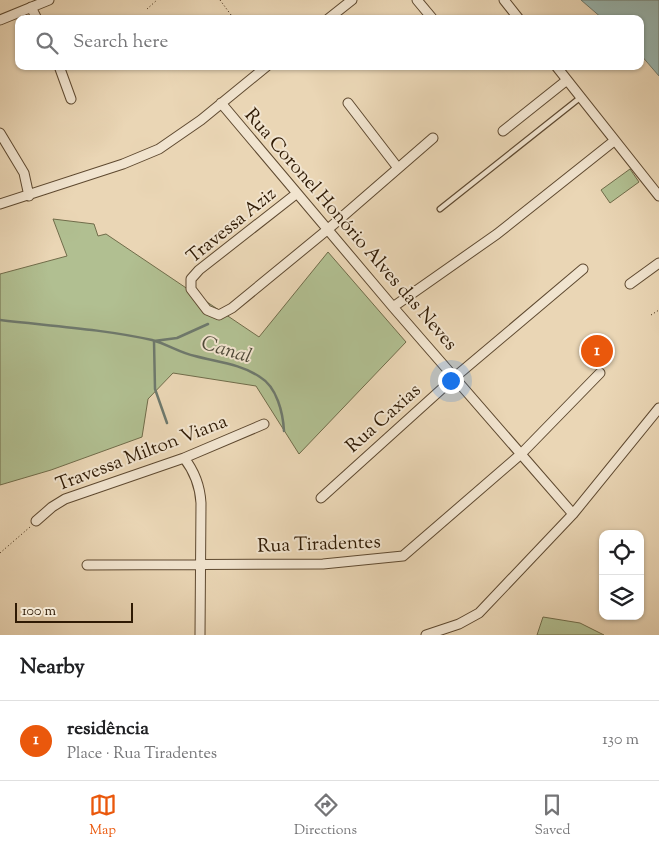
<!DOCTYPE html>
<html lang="en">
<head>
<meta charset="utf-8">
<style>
  body { margin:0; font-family:"Sorts Mill Goudy",serif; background:#f6f6f6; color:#202124 }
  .controls { position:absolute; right:15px; bottom:15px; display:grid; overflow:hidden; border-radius:10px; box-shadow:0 1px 4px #0004 }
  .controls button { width:45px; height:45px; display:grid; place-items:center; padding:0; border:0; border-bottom:1px solid #e0e0e0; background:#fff; color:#202124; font:25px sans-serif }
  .scale { position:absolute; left:15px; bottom:12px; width:118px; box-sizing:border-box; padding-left:5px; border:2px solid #2f1a04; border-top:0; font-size:14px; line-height:18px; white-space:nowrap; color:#2f1a04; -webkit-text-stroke:4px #f1e4cf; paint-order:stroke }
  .you { position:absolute; left:450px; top:380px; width:18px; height:18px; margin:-12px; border:4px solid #fff; border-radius:50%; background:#1a73e8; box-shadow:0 0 0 8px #1a73e833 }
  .badge { display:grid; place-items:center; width:32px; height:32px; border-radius:50%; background:#ea580c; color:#fff; font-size:16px; font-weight:700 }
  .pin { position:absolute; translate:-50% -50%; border:2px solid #fff; box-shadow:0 1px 5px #0006 }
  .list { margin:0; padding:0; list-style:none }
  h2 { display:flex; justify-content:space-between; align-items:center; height:65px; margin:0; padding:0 20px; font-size:21px }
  h2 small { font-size:16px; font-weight:400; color:#757577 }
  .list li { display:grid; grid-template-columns:32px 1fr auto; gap:15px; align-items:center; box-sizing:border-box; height:80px; padding:0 20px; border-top:1px solid #e0e0e0 }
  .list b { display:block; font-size:19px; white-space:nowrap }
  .list p { margin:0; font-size:16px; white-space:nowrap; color:#757577 }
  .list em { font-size:16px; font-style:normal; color:#757577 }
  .icon { flex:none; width:28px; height:28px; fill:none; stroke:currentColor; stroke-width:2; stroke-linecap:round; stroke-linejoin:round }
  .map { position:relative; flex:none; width:659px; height:635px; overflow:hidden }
  .search { position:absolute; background:#fff; box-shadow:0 1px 4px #0004; left:15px; right:15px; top:15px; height:55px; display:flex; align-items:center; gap:12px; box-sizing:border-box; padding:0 18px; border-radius:10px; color:#757577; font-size:19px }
  .sheet { height:145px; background:#fff }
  nav { display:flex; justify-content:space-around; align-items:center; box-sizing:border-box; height:70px; border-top:1px solid #e0e0e0; background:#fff; font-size:14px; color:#757577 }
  nav a { display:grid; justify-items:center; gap:2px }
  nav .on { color:#ea580c }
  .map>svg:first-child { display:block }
  .green { fill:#b1bf91; stroke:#706c4a }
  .water { fill:#98b8b3; stroke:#6e796d }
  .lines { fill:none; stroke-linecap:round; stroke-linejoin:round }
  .stream { stroke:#6e796d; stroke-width:2.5 }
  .service-casing { stroke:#5e4930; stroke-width:7 }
  .minor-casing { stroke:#5e4930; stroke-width:11 }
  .path { stroke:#2f1a04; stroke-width:1; stroke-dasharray:1 2.5; stroke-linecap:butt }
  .service { stroke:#f1e4cf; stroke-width:4.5 }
  .minor { stroke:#f1e4cf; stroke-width:9 }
  .labels { text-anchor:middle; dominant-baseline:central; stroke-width:4; stroke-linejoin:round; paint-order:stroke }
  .street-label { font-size:19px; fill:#2f1a04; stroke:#f1e4cf }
  .water-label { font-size:20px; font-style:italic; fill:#4e4939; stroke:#f1e4cf }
</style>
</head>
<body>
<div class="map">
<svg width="659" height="635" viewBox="0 0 659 635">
  <rect width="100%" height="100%" fill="#ead6b5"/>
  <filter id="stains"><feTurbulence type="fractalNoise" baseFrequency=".004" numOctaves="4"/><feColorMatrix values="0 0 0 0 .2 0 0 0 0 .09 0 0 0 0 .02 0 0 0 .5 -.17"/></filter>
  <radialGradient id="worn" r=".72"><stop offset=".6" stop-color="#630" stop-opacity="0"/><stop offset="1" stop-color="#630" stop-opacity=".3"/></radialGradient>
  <path class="green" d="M630 169 639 182 610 203 601 190Z
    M53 219 94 224 98 236 106 234 259 337 328 252 406 342 299 454 256 386 173 373 148 399 142 437 51 470 0 485V274L67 256Z
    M543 617 580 623 604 635H537Z"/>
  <path class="water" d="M581 0H659V76L640 54V19H603Z"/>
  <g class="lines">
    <path class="stream" d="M0 320C51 326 102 329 152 340 167 344 180 353 195 356 217 362 241 364 260 377 277 387 283 413 284 431
      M167 423 155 389 154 341 177 338 208 324"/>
    <g class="service-casing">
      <path id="service" d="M440 209 581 97"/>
    </g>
    <g class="minor-casing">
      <path id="minor" d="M417 0 432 18
        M504 0 519 19
        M31 7 37 19
        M328 19 352 0
        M0 20 49 0
        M59 66 71 99
        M556 66 659 196
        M221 103 393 307 573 514
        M348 103 398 168
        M503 131 567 80
        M0 133 24 173 29 196
        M296 194 199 270 191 279V289L207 310 219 315 232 308 327 230 433 138
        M0 204 123 164 159 149 201 120 267 66
        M630 284 659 263
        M393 307 497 234 614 141
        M184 458C195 472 200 486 201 503L200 635
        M321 498 455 377 583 269
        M36 521 52 507 65 499 184 458 264 424
        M87 565 323 564 403 556 521 454 600 373
        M426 635 459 624 479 613 573 514 659 408"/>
    </g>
    <path class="path" d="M220 0 234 19
      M147 9 157 0
      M651 315 659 310
      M0 553 30 527"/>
    <use href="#service" class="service"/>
    <use href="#minor" class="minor"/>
  </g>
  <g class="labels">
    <g class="street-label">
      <text transform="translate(232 226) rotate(-39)">Travessa Aziz</text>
      <text transform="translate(350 230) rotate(49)">Rua Coronel Honório Alves das Neves</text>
      <text transform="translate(384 419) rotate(-42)">Rua Caxias</text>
      <text transform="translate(142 454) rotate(-21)">Travessa Milton Viana</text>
      <text transform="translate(319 545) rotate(-2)">Rua Tiradentes</text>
    </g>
    <g class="water-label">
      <text transform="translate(226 351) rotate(17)">Canal</text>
    </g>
  </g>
  <rect width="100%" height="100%" filter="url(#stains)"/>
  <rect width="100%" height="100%" fill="url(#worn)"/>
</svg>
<div class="controls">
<button><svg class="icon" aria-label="locate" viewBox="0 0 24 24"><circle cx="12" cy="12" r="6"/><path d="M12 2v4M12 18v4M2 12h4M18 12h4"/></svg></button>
<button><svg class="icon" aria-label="layers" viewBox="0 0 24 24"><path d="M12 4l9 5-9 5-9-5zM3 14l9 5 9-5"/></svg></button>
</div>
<div class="scale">100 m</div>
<div class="you"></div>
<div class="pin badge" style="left:597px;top:351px">1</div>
<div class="search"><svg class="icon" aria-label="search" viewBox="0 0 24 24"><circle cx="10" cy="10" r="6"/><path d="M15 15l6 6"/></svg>Search here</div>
</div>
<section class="sheet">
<h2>Nearby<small></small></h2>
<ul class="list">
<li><span class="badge">1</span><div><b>residência</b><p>Place · Rua Tiradentes</p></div><em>130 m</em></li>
</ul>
</section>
<nav>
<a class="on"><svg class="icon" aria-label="map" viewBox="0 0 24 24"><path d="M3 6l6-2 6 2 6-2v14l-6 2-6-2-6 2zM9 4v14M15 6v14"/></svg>Map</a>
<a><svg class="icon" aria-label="directions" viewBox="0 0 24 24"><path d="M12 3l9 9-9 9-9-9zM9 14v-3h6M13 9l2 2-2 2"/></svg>Directions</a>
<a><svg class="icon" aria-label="saved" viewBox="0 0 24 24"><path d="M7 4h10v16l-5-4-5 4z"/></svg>Saved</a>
</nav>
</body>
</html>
